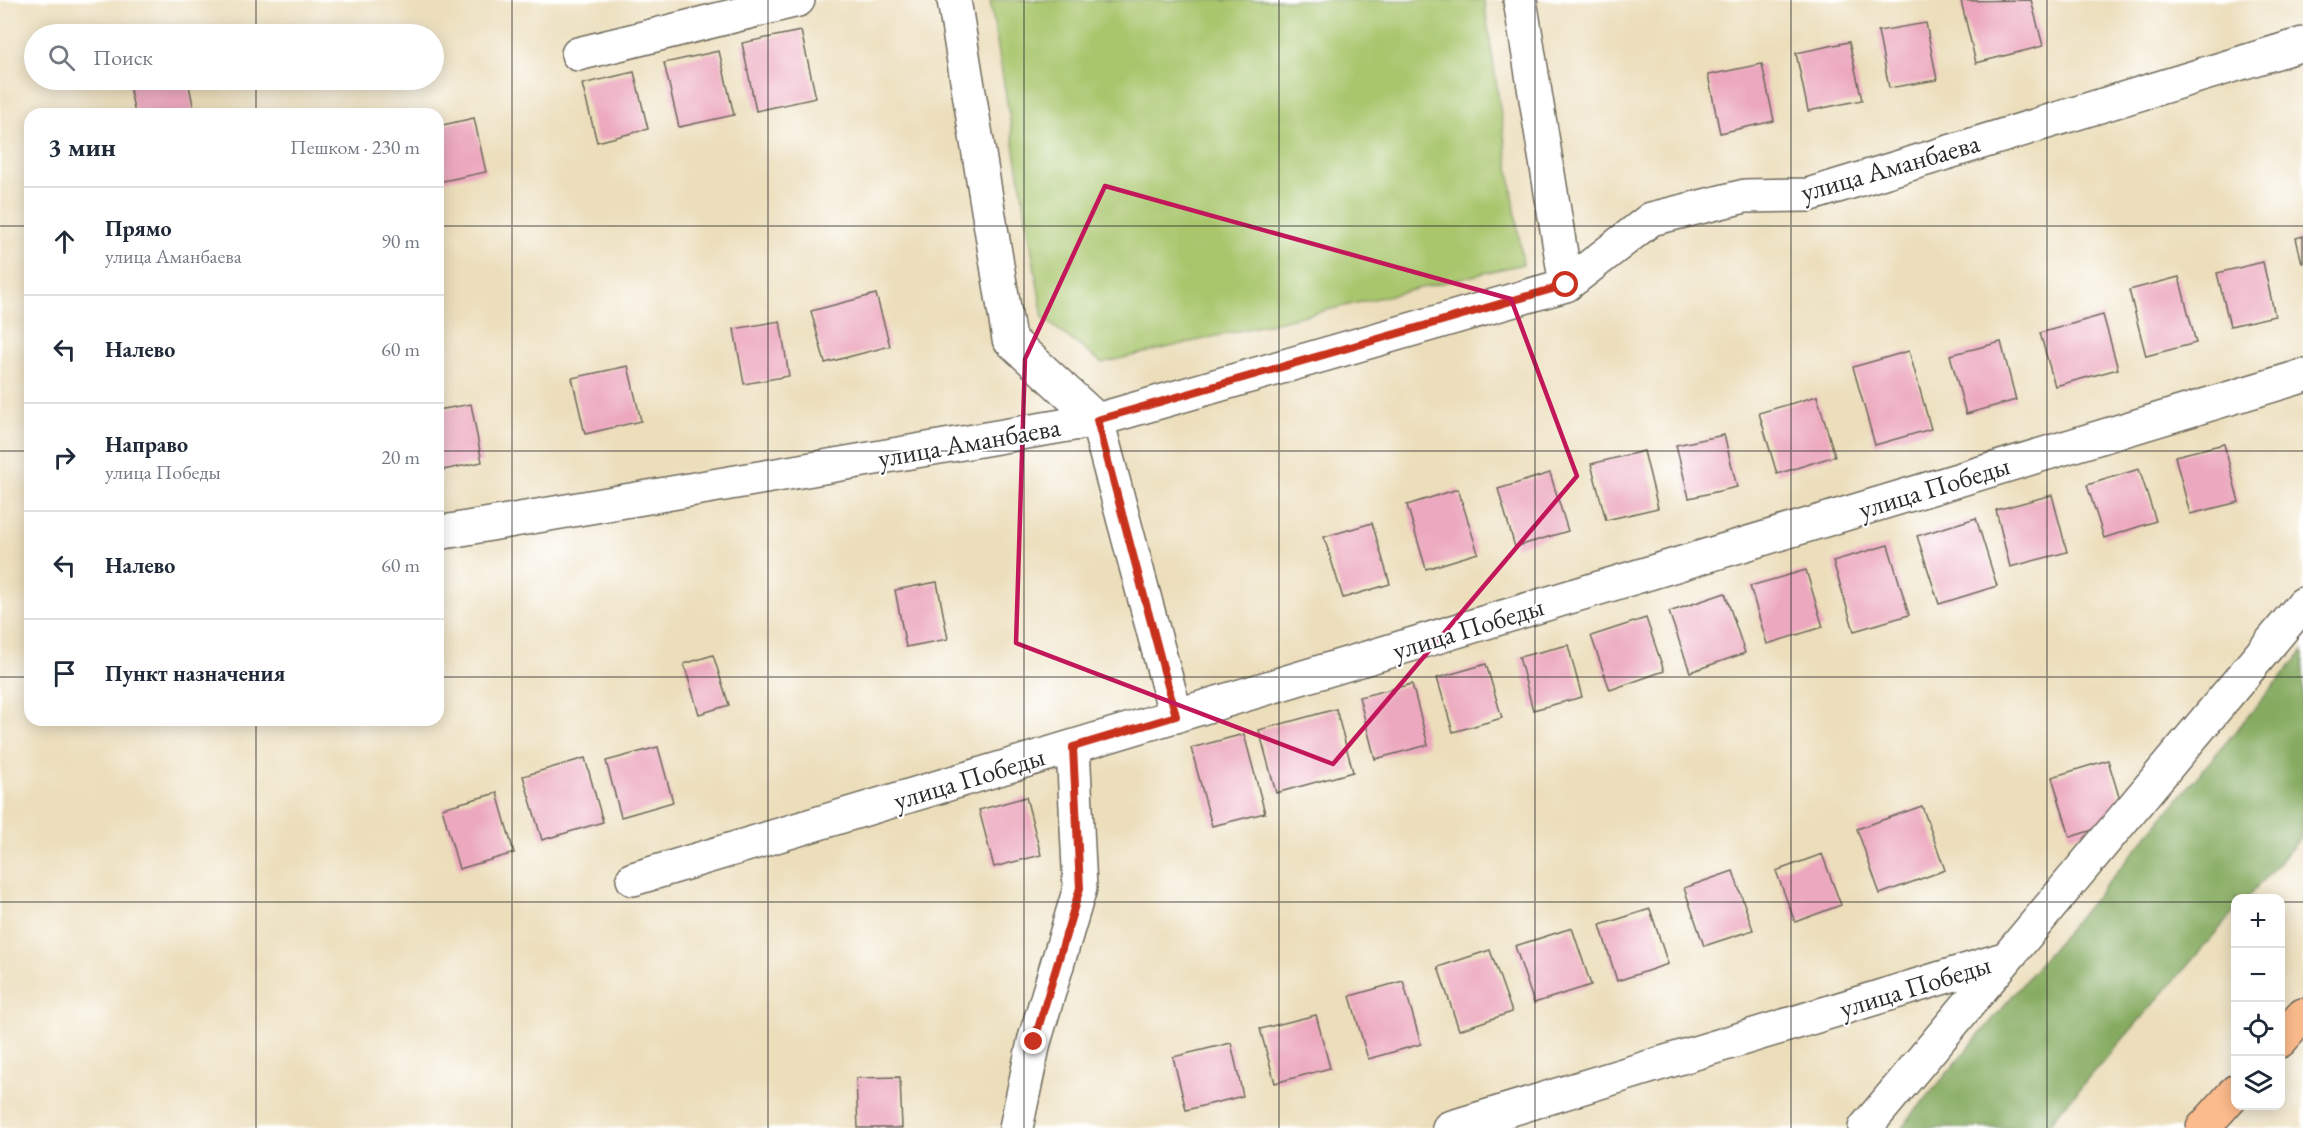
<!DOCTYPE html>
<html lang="ru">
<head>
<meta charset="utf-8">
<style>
  body { margin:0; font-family:"EB Garamond",serif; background:#f2f2f3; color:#1f2937 }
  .controls { position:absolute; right:18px; bottom:18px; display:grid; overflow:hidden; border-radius:12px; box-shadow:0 3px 15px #0003 }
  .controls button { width:54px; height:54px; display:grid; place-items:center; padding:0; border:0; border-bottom:2px solid #e0e1e3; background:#fff; color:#1f2937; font:30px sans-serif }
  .stop { position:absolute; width:18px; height:18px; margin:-14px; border:4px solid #c8321e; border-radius:50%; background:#fff }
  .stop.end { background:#c8321e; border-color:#fff; box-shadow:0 2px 6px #0008 }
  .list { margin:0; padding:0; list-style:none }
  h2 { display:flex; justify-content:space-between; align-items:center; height:78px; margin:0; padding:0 24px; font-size:26px }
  h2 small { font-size:20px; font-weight:400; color:#747a83 }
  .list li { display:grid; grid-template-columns:39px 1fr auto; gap:18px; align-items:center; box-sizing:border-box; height:108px; padding:0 24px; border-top:2px solid #e0e1e3 }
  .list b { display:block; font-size:22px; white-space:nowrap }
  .list p { margin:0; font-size:20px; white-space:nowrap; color:#747a83 }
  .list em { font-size:20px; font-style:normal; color:#747a83 }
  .icon { flex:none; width:33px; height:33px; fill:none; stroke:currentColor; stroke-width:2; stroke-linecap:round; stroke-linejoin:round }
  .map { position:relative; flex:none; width:2303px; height:1128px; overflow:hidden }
  .search { position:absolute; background:#fff; box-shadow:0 3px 15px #0003; left:24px; top:24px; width:420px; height:66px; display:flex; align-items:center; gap:15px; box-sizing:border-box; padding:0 21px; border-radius:33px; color:#747a83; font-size:22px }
  .panel { position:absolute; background:#fff; box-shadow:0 3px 15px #0003; left:24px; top:108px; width:420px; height:618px; border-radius:18px }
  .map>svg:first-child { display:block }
  .green { fill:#a9c66d; stroke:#6a784c; stroke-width:1.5 }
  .forest { fill:#86ab60; stroke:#586b46; stroke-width:1.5 }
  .building { fill:#eca8be }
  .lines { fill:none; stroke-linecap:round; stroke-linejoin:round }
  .minor-casing { stroke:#6f6a5d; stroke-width:36 }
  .major-casing { stroke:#6f6a5d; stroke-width:36 }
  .minor { stroke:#fff; stroke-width:33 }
  .major { stroke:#fbbb8c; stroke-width:33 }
  .route { stroke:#c8321e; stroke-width:8 }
  .marked { fill:none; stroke:#c2185b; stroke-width:4.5; stroke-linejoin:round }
  .grid { fill:none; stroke:#2b2b2b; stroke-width:1.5; stroke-opacity:0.55 }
  .labels { text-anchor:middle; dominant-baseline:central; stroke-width:4.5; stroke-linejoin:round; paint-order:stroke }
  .street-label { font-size:27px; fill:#2b2b2b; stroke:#fff }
</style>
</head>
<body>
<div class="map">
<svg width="2303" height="1128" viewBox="0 0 2303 1128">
  <rect width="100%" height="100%" fill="#fff"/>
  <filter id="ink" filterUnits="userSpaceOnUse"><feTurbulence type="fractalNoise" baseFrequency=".0167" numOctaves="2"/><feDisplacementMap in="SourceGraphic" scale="12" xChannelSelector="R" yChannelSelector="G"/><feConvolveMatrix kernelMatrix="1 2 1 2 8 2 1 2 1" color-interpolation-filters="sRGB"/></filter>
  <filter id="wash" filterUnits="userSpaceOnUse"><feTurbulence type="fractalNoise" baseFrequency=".008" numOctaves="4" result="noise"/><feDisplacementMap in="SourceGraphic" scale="24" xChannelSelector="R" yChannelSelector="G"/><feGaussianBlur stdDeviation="1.35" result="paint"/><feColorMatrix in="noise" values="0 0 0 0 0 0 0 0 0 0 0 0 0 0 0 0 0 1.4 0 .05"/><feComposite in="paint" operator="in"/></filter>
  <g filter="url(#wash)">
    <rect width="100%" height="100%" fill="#ecdebb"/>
    <path class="green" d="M990 0H1484L1523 264 1102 363 1043 318Z"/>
    <path class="forest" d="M2303 651V835L2247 898H2236L2235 911 2045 1128H1901Z"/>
    <g id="blocks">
      <path class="building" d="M2031 0 2043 46 1976 63 1961 1Z
        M1926 23 1937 80 1889 88 1878 31Z
        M801 31 816 98 756 111 742 43Z
        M1849 42 1862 100 1808 111 1796 53Z
        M719 51 734 115 679 127 664 63Z
        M1762 64 1774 121 1720 133 1708 75Z
        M634 72 648 129 597 142 582 84Z
        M128 80H188L194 110 174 114H135Z
        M474 118 486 172 438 182V126Z
        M2303 236V263H2302L2296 238Z
        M2263 262 2275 316 2230 326 2217 273Z
        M2179 277 2196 343 2146 356 2129 290Z
        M876 294 890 346 825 363 811 311Z
        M2103 315 2118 369 2055 386 2040 333Z
        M780 321 789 376 744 384 734 329Z
        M2001 342 2016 400 1966 414 1950 355Z
        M1909 351 1931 429 1875 445 1853 367Z
        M628 366 641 421 585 434 572 378Z
        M1817 396 1835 456 1777 474 1759 413Z
        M471 404 482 462 438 471V410Z
        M1724 435 1737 487 1689 498 1676 445Z
        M2224 444 2239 502 2190 514 2175 456Z
        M1644 451 1658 508 1606 520 1591 464Z
        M2139 469 2156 521 2104 538 2087 485Z
        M1550 473 1568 531 1515 547 1498 489Z
        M1458 489 1478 553 1426 569 1407 505Z
        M2052 495 2067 552 2010 567 1996 510Z
        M1976 518 1997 586 1939 604 1917 536Z
        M1372 523 1390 584 1343 598 1324 537Z
        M1888 545 1909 615 1854 631 1833 561Z
        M1806 570 1823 627 1767 644 1750 586Z
        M937 582 948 639 906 647 895 590Z
        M1725 593 1745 653 1690 672 1669 612Z
        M1646 618 1664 671 1610 690 1591 636Z
        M1568 645 1582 697 1533 710 1519 657Z
        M713 655 729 705 699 714 684 664Z
        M1486 664 1502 718 1453 732 1437 678Z
        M1412 684 1428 745 1375 759 1359 697Z
        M1336 709 1353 772 1276 793 1259 730Z
        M1244 734 1265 813 1212 826 1191 748Z
        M658 747 673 802 621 817 606 761Z
        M585 758 603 822 542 840 523 776Z
        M2108 760 2126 820 2070 837 2052 777Z
        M497 793 514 853 459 869 442 808Z
        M1026 797 1041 855 994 867 979 810Z
        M1922 806 1945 870 1880 894 1857 829Z
        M1822 854 1841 905 1795 922 1776 871Z
        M1733 871 1753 930 1704 946 1684 888Z
        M1650 909 1668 964 1617 981 1600 925Z
        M1572 928 1591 985 1534 1003 1515 946Z
        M1490 950 1512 1012 1459 1030 1438 967Z
        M1403 981 1421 1044 1368 1059 1350 996Z
        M1316 1015 1330 1068 1275 1083 1260 1029Z
        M1231 1043 1243 1096 1186 1110 1173 1057Z
        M900 1077 902 1128H858L856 1078Z"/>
    </g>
  </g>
  <g filter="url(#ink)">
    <use href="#blocks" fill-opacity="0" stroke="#6f6a5d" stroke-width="1.5"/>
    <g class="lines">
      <g class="minor-casing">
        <path id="minor" d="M954 0 1009 339 1097 420 1176 716
          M1520 0 1566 285
          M578 54 798 0
          M438 533 1097 420 1566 285 1651 219 1745 196 1808 195 2303 44
          M633 879 2303 376
          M1016 1128 1034 1042 1080 888 1073 747
          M1449 1128 2007 958 2303 604
          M1865 1128 2007 958"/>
      </g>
      <g class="major-casing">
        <path id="major" d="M2280 1041 2303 1015
          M2203 1128 2236 1091"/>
      </g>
      <use href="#minor" class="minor"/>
      <use href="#major" class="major"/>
    </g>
  </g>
  <g class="lines" filter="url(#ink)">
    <path class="route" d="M1034 1042 1080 888 1073 747 1176 716 1097 420 1566 285"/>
  </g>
  <path class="marked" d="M1105 186 1511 299 1577 476 1333 764 1016 643 1025 359Z"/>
  <path class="grid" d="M256 0V34M512 0V1128M768 0V1128M1024 0V1128M1279 0V1128M1535 0V1128M1791 0V1128M2047 0V1128M256 80V114M0 226H30M438 226H2303M0 451H30M438 451H2303M0 677H30M438 677H2303M256 720V1128M0 902H2236M2280 902H2303"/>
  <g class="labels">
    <g class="street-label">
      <text transform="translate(1890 167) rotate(-16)">улица Аманбаева</text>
      <text transform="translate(969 442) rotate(-10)">улица Аманбаева</text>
      <text transform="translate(1934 487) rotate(-17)">улица Победы</text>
      <text transform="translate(1468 628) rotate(-17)">улица Победы</text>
      <text transform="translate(969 778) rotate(-17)">улица Победы</text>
      <text transform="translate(1915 986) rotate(-17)">улица Победы</text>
    </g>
  </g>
</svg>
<div class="controls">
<button>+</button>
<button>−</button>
<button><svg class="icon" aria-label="locate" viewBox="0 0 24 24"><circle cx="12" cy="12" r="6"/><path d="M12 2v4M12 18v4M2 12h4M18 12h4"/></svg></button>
<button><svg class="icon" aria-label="layers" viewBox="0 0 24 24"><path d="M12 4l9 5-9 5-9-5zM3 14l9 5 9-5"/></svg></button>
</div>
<div class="stop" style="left:1566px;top:285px"></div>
<div class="stop end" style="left:1034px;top:1042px"></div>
<div class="search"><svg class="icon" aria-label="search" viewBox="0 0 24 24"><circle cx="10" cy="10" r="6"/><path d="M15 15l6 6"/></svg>Поиск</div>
<section class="panel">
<h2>3 мин<small>Пешком · 230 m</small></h2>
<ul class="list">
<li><svg class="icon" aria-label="ahead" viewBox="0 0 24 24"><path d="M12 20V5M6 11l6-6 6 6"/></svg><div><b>Прямо</b><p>улица Аманбаева</p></div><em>90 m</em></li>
<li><svg class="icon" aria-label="left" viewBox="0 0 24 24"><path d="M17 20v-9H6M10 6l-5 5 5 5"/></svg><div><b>Налево</b></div><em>60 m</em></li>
<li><svg class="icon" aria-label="right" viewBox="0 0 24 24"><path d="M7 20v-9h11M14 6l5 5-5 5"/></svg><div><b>Направо</b><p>улица Победы</p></div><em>20 m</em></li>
<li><svg class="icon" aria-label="left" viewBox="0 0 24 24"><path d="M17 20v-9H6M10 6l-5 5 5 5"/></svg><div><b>Налево</b></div><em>60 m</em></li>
<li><svg class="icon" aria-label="arrive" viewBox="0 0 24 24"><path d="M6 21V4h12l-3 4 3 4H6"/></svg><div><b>Пункт назначения</b></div></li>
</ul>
</section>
</div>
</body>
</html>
